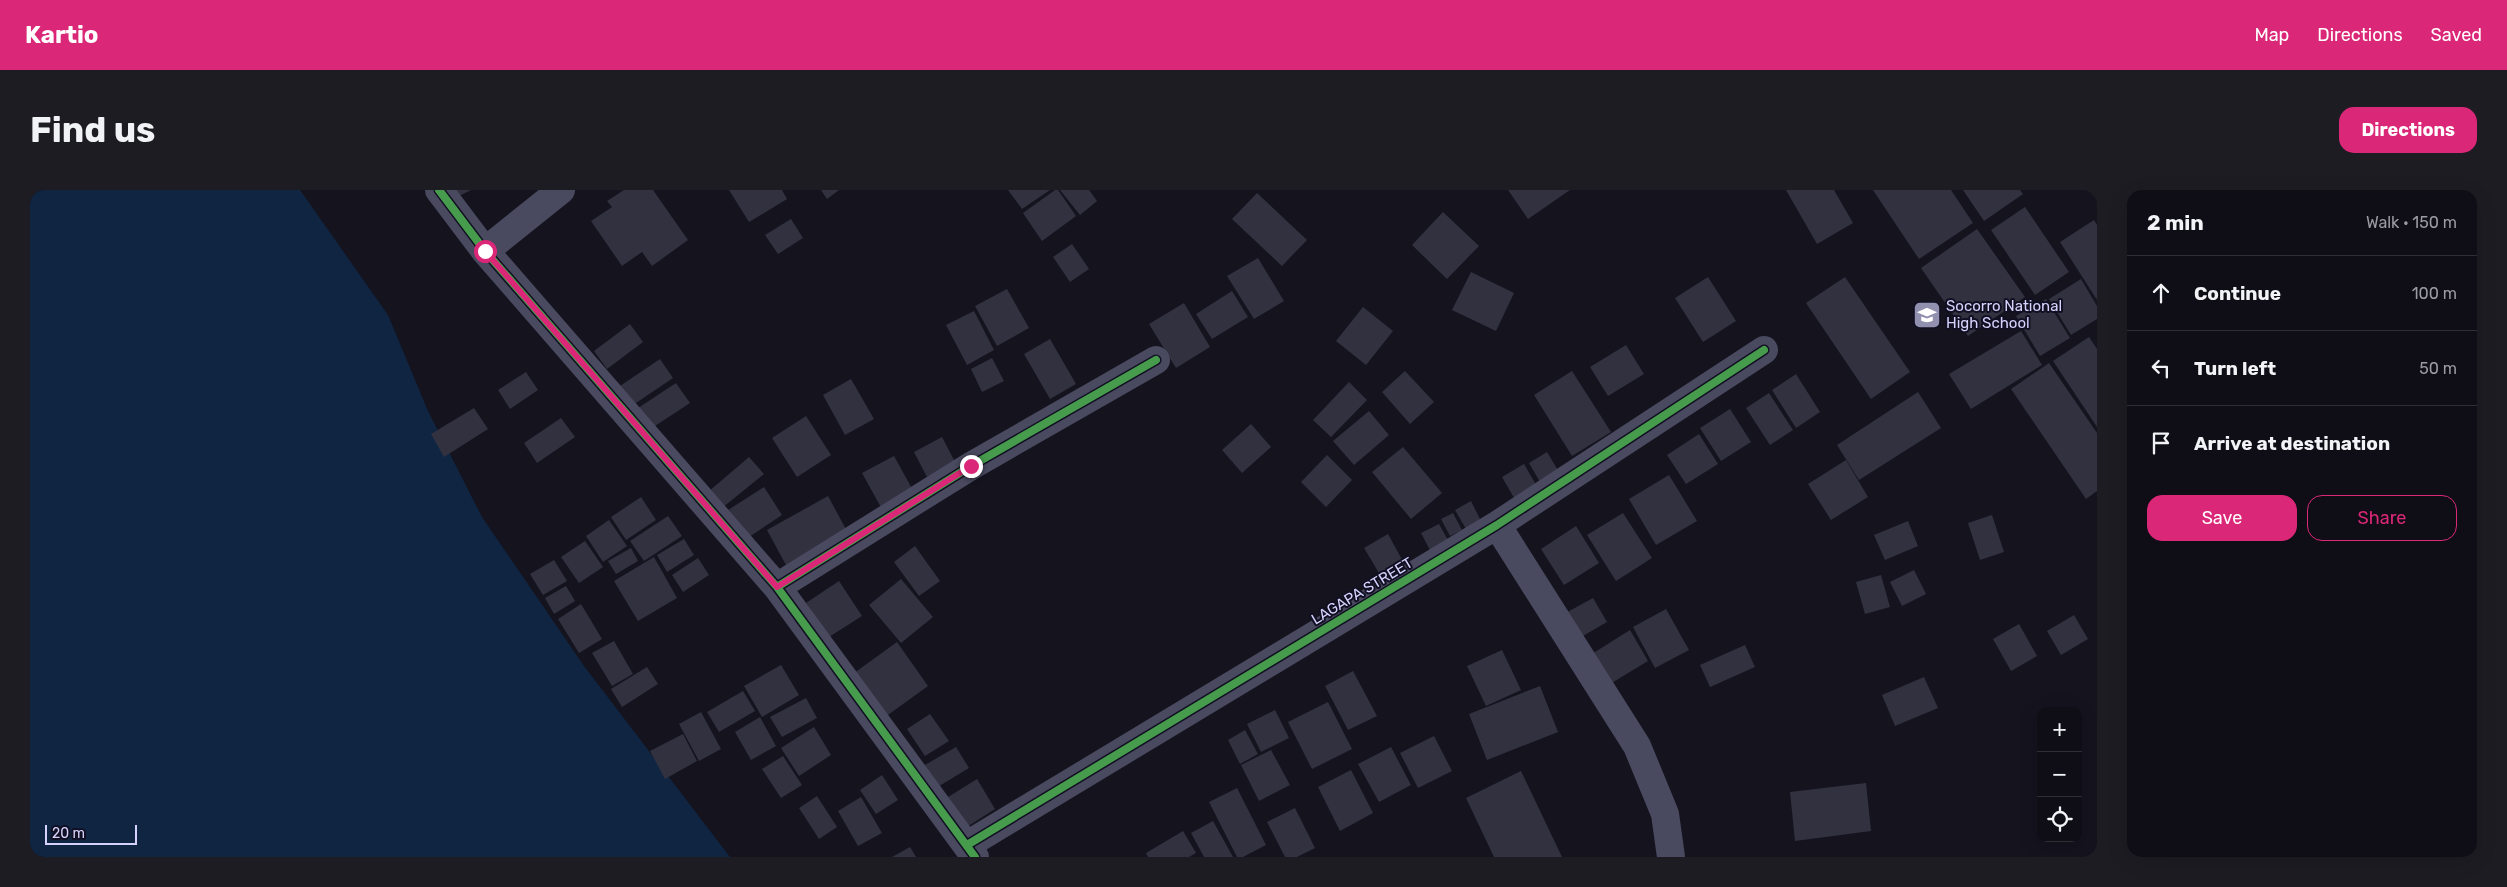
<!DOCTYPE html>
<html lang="en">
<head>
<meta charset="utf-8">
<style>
  body { margin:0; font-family:Rubik,sans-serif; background:#1d1c23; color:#f1f3f6 }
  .controls { position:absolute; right:15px; bottom:15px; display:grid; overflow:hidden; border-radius:10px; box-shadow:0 5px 20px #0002 }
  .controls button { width:45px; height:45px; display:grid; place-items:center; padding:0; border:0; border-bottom:1px solid #2f2e35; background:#0f0e16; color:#f1f3f6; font:25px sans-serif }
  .scale { position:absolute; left:15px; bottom:12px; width:92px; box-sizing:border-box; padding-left:5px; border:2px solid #d5d3fd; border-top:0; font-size:14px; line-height:18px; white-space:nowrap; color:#d5d3fd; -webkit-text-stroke:4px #110f22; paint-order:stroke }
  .stop { position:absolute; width:15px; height:15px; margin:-11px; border:4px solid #db2777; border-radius:50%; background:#fff }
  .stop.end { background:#db2777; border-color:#fff; box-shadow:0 1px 5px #0008 }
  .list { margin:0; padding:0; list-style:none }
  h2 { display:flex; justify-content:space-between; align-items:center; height:65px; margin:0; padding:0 20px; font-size:21px }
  h2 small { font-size:16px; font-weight:400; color:#9b9ca1 }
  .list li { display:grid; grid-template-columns:32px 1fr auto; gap:15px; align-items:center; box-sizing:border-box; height:75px; padding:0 20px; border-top:1px solid #2f2e35 }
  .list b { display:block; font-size:19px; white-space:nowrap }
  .list em { font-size:16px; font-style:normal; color:#9b9ca1 }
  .actions { display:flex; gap:10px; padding:15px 20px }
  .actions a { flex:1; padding:11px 0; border:1px solid #db2777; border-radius:15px; text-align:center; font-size:18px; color:#db2777 }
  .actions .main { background:#db2777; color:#fff }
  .icon { flex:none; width:28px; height:28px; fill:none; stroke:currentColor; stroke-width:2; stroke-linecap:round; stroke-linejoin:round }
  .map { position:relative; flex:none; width:2067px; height:667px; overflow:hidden; border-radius:15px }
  header { display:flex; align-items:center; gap:30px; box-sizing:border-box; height:70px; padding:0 25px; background:#db2777; color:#fff }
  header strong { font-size:24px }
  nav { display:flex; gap:28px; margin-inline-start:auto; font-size:18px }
  .intro { display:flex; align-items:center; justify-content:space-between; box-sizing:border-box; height:120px; padding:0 30px }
  h1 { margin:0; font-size:35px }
  .button { padding:12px 22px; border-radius:15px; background:#db2777; color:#fff; font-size:18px; font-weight:700 }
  main { display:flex; gap:30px; padding:0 30px }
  aside { flex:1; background:#0f0e16; border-radius:15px; box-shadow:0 5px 20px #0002 }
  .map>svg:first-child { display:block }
  .water { fill:#102541 }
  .building { fill:#323140 }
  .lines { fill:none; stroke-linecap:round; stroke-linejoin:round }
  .minor { stroke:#49495f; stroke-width:28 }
  .cycleway-casing { stroke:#110f22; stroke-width:11 }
  .cycleway { stroke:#469c4c; stroke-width:8 }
  .route { stroke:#db2777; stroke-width:6 }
  .labels { text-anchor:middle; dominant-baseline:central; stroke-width:4; stroke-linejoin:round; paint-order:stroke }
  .poi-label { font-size:15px; fill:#d5d3fd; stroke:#110f22; text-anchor:start }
  .street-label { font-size:15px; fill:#d5d3fd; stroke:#110f22 }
</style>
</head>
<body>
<header>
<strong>Kartio</strong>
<nav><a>Map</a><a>Directions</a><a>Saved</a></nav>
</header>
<div class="intro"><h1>Find us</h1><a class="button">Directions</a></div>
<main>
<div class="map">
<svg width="2067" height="667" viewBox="0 0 2067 667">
  <rect width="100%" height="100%" fill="#14131e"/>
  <path class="water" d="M0 0H270L358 125 398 221 452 327 554 476 700 667H0Z"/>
  <path class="building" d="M417 0H441L421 10Z
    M594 0H623L658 50 622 76 612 62 592 76 561 31 582 17 577 11Z
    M699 0H752L757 9 719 32Z
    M791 0H809L797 9Z
    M978 0H1020L992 19Z
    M1025 0H1028L1046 26 1012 51 993 23Z
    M1030 0H1059L1067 11 1050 25Z
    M1478 0H1540L1498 29Z
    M1756 0H1804L1823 33 1787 54Z
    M1843 0H1921L1943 33 1889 69Z
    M1933 0H1990L1993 4 1954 31Z
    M1227 3 1277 50 1252 76 1202 29Z
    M1995 17 2039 82 2005 105 1961 40Z
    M1413 22 1449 56 1417 89 1382 55Z
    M761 29 773 48 748 64 735 45Z
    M2064 30 2067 35V110L2030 52Z
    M1947 39 1995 107 1938 146 1891 78Z
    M1042 54 1059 79 1040 92 1023 67Z
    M1228 68 1254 111 1224 129 1197 86Z
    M1441 82 1484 103 1466 141 1422 120Z
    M1678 87 1706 131 1673 152 1645 108Z
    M1815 87 1880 182 1841 209 1776 113Z
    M2051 89 2067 116V129L2041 145 2019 109Z
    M977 99 999 138 967 156 945 116Z
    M1202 101 1218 127 1182 149 1166 124Z
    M2016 109 2040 148 2010 166 1986 126Z
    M1154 113 1180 157 1146 178 1119 134Z
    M1333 117 1363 141 1336 175 1306 151Z
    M944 121 964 160 937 175 916 135Z
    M600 134 613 152 577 179 564 161Z
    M1991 141 2012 175 1941 219 1919 184Z
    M2059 147 2067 159V237L2023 171Z
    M1020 149 1046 194 1020 209 994 164Z
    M1596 155 1614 184 1578 206 1560 177Z
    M962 168 974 191 952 202 941 179Z
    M630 169 643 188 603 215 590 196Z
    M2019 173 2067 243V301L2056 309 1981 199Z
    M1375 181 1404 212 1380 234 1352 202Z
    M1542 181 1581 242 1542 266 1504 205Z
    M496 182 508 200 480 219 468 200Z
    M1766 184 1790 222 1766 238 1742 200Z
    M821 189 844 229 815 245 793 205Z
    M1319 192 1337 210 1301 247 1283 230Z
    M646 193 660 213 619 240 605 220Z
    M1888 202 1911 238 1829 290 1807 255Z
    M1739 203 1763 240 1740 255 1716 218Z
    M444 218 458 239 414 267 401 244Z
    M1700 219 1721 252 1691 271 1670 238Z
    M1339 221 1359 245 1324 275 1303 251Z
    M776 226 801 265 767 287 742 248Z
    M531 228 545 247 507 273 494 253Z
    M1221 234 1241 257 1212 283 1192 260Z
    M1669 244 1688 274 1656 294 1637 265Z
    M912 247 925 272 897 287 884 262Z
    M1373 257 1412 303 1381 329 1342 282Z
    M1517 262 1532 287 1513 297 1499 273Z
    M1297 265 1322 290 1296 317 1271 292Z
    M864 266 885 304 853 321 832 283Z
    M719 267 734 284 692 318 678 302Z
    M1816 270 1838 307 1801 330 1778 294Z
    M1494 274 1509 300 1487 313 1472 287Z
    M1639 285 1667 331 1626 355 1599 309Z
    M734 297 752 325 713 351 695 322Z
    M798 306 818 343 757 377 737 340Z
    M611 307 626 330 596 350 581 327Z
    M1441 311 1451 331 1436 339 1425 320Z
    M1423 323 1432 340 1420 346 1411 329Z
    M1593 323 1622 368 1586 391 1557 345Z
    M1962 325 1974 362 1950 370 1938 333Z
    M638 326 652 346 614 371 600 351Z
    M579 330 597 356 573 372 556 346Z
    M1878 331 1888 356 1855 370 1844 345Z
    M1409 334 1419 352 1401 362 1391 343Z
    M1546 336 1569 373 1534 395 1511 359Z
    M1358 344 1375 375 1352 388 1334 358Z
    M654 349 664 365 637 382 627 365Z
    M555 351 573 377 549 393 531 367Z
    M885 356 910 391 889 406 864 372Z
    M601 358 608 371 586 384 578 371Z
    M624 367 647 408 608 431 584 391Z
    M668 368 679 385 653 402 642 385Z
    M524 370 537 391 513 405 500 384Z
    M1884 380 1896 404 1872 416 1860 392Z
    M1851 385 1860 417 1835 424 1826 392Z
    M871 389 903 427 871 453 839 415Z
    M809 391 832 426 799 447 776 413Z
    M536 396 545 411 524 424 515 408Z
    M1563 408 1577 432 1546 450 1532 425Z
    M551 414 572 449 549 463 528 429Z
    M1636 419 1659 460 1625 478 1603 437Z
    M2044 425 2058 449 2031 465 2017 441Z
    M1989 434 2007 466 1981 481 1963 449Z
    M1600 440 1618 471 1575 497 1557 467Z
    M584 451 603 484 582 496 562 463Z
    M867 452 898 496 851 530 820 486Z
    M1715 455 1725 477 1680 497 1670 475Z
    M1472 460 1491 500 1456 516 1437 476Z
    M751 475 769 505 732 527 714 496Z
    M617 477 628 494 592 517 581 499Z
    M1323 481 1347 526 1318 540 1295 496Z
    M1894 487 1908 518 1865 536 1852 505Z
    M1510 496 1528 542 1457 570 1439 524Z
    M713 501 725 521 689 542 677 522Z
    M776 508 787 528 752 547 740 527Z
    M1298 512 1322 559 1282 579 1258 532Z
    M1245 520 1259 548 1231 562 1217 534Z
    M671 522 691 559 669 571 649 534Z
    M900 524 919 551 895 566 877 539Z
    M730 527 746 556 721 570 705 542Z
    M784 537 801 565 769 586 751 558Z
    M1215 540 1228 564 1210 574 1198 550Z
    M653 544 667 571 635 589 620 561Z
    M1404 546 1422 581 1388 598 1370 563Z
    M926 557 939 578 901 601 888 579Z
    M1361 557 1381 595 1349 612 1328 574Z
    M1241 560 1260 595 1229 611 1211 575Z
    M753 566 772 595 751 608 732 579Z
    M1321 580 1343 623 1310 641 1288 597Z
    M1491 581 1532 667H1464L1436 608Z
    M852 585 868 610 846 624 830 600Z
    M947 589 965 619 929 642 910 612Z
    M1836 593 1841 641 1765 651 1760 602Z
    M1207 598 1236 655 1213 667H1207L1179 612Z
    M787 606 807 637 789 649 769 618Z
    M831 607 852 643 828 656 808 621Z
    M1265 618 1285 658 1267 667H1255L1237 632Z
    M1183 631 1203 667H1174L1161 643Z
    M1153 641 1166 663 1159 667H1118L1116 663Z
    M880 657 886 667H862Z"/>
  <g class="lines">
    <path class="minor" d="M409 0 455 61 747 397 945 667
      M455 61 531 0
      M1467 335 1607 556 1635 624 1641 667
      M747 397 941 276 1126 170
      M937 655 1467 335 1734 160"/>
    <g class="cycleway-casing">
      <path id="cycleway" d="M409 0 455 61 747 397 945 667
        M747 397 941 276 1126 170
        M937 655 1467 335 1734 160"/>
    </g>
    <use href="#cycleway" class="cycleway"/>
  </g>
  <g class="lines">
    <path class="route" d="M455 61 747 397 941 276"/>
  </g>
  <defs>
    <g id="school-square" transform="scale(1.4375)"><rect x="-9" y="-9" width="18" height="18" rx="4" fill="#9190af" stroke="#110f22"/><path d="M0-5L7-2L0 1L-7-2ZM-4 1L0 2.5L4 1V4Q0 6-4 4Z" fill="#fff"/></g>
  </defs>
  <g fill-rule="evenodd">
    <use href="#school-square" x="1897" y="125"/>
  </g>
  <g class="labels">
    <g class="poi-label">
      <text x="1916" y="116">Socorro National<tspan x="1916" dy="17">High School</tspan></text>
    </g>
    <g class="street-label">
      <text transform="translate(1332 401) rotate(-31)">LAGAPA STREET</text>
    </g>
  </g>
</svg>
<div class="controls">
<button>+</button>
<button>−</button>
<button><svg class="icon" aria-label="locate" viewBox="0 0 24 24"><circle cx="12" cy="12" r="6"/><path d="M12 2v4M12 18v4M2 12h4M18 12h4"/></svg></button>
</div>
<div class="scale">20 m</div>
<div class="stop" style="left:455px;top:61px"></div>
<div class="stop end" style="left:941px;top:276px"></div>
</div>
<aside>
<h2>2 min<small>Walk · 150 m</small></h2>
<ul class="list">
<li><svg class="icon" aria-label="ahead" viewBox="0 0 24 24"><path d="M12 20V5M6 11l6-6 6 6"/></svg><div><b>Continue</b></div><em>100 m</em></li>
<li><svg class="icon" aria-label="left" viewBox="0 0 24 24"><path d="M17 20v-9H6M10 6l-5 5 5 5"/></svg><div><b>Turn left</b></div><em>50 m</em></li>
<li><svg class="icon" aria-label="arrive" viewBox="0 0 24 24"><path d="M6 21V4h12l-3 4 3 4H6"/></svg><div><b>Arrive at destination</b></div></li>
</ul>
<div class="actions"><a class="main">Save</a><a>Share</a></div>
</aside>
</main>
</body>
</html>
